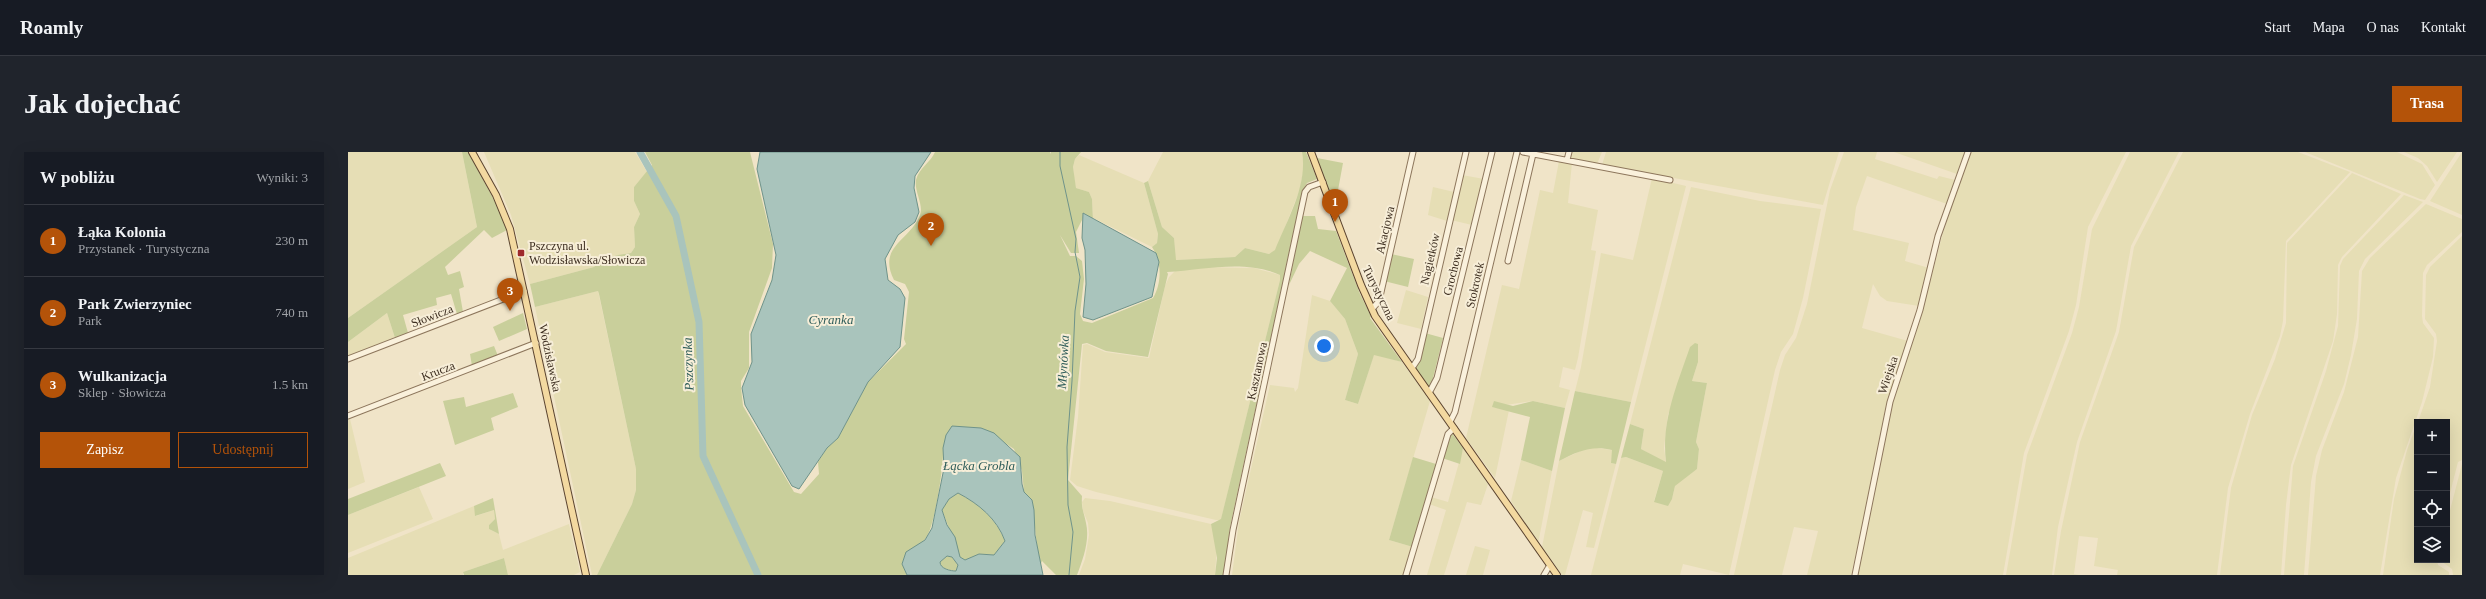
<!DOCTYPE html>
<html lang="pl">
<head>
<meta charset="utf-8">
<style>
  body { margin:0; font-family:Georgia,serif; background:#20242c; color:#f1f3f6 }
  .controls { position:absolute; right:12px; bottom:12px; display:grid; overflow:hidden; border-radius:0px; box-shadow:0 4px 16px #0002 }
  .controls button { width:36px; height:36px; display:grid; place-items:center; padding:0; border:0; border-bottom:1px solid #363941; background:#171b24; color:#f1f3f6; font:20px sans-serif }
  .you { position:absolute; left:976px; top:194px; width:14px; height:14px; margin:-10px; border:3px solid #fff; border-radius:50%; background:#1a73e8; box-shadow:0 0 0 6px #1a73e833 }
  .badge { display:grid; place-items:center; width:26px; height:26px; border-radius:50%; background:#b45309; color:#fff; font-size:13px; font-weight:700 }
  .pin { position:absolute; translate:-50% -33px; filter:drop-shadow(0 1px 2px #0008) }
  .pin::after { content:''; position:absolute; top:21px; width:14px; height:12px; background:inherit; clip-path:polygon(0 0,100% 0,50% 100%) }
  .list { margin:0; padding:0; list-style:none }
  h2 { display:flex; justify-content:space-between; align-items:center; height:52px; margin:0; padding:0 16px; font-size:17px }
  h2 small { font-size:13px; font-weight:400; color:#9ea1a6 }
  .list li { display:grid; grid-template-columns:26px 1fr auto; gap:12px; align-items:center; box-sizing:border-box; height:72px; padding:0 16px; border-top:1px solid #363941 }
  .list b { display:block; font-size:15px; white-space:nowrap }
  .list p { margin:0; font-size:13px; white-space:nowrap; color:#9ea1a6 }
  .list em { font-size:13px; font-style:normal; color:#9ea1a6 }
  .actions { display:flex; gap:8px; padding:12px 16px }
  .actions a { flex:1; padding:9px 0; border:1px solid #b45309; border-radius:0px; text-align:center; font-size:14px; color:#b45309 }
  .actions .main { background:#b45309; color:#fff }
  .icon { flex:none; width:22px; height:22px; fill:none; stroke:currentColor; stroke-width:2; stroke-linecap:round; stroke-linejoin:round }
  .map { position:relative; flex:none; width:2114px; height:423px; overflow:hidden; border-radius:0px }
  header { display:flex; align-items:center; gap:24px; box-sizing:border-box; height:56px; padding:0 20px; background:#171b24; border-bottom:1px solid #363941 }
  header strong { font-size:19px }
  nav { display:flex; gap:22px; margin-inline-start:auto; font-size:14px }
  .intro { display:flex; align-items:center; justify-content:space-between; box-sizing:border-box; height:96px; padding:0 24px }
  h1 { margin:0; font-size:28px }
  .button { padding:10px 18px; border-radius:0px; background:#b45309; color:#fff; font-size:14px; font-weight:700 }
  main { display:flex; gap:24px; padding:0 24px }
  aside { flex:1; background:#171b24; border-radius:0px; box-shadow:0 4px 16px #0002 }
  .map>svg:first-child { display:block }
  .farmland { fill:#e6deb5 }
  .green { fill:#c9cf9b }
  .water { fill:#a9c4bc; stroke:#6f938a; fill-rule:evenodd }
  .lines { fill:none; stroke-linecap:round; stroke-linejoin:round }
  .stream { stroke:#6f938a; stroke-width:1 }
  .river { stroke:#a9c4bc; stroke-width:7 }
  .minor-casing { stroke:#8d765c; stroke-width:7 }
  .major-casing { stroke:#5b4430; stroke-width:8 }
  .minor { stroke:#faf1dc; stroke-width:5 }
  .major { stroke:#f3d9a0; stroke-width:6 }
  .poi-dot { fill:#9e2a2b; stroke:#f7eed8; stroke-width:1.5 }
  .labels { text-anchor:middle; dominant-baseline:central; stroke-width:4; stroke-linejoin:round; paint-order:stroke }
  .street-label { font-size:12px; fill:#3d2e20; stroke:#f7eed8 }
  .poi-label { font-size:12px; fill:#3d2e20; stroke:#f7eed8; text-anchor:start }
  .water-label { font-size:13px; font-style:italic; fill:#2f5d5a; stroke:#f7eed8 }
</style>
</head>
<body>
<header>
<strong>Roamly</strong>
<nav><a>Start</a><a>Mapa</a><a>O nas</a><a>Kontakt</a></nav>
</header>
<div class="intro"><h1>Jak dojechać</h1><a class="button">Trasa</a></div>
<main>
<aside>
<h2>W pobliżu<small>Wyniki: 3</small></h2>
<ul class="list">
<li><span class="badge">1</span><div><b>Łąka Kolonia</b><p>Przystanek · Turystyczna</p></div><em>230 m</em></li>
<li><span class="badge">2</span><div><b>Park Zwierzyniec</b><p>Park</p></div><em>740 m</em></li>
<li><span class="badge">3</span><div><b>Wulkanizacja</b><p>Sklep · Słowicza</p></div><em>1.5 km</em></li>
</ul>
<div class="actions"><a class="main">Zapisz</a><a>Udostępnij</a></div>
</aside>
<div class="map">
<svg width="2114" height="423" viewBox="0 0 2114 423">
  <rect width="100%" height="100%" fill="#f0e4c8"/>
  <path class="farmland" d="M0 0H114L129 75 0 166Z
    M136 0H287L299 20 286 35V49L292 62 286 75 287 95 283 101 264 104 251 110 246 115 182 132 163 63Z
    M815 0H954L956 15 952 37 928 98 921 102 897 96 887 105 827 108 826 86 814 75 800 29Z
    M1223 0H1254L1249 12 1222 6Z
    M1258 0H1491L1475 53 1254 13Z
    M1496 0H1529L1527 7 1589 27 1591 24 1607 28 1599 52 1519 24 1508 55 1505 78 1561 91 1557 109 1581 116 1571 154 1539 149 1532 144 1525 132 1514 176 1560 189 1538 253 1520 348 1503 423H1459L1470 379 1446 375 1434 423H1386L1432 218 1437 203 1448 186 1459 152 1482 38Z
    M1546 0H1618L1609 22Z
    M1623 0H1778L1740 75 1728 153 1721 179 1676 301 1655 423H1509L1543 253 1576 153 1593 88 1611 28Z
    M1782 0H1831L1783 94 1768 179 1729 290 1710 375 1704 423H1658L1679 303 1724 181 1731 155 1744 77Z
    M1835 0H1950L2002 20 1938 89 1935 169 1932 184 1902 262 1880 336 1869 423H1769L1770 418 1746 414 1750 386 1731 384 1726 422 1731 423H1706L1713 379 1732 290 1771 180 1786 95Z
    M1957 0H2049L2074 12 2087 33 2077 48 2072 47Z
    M2056 0H2109L2089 30 2079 14 2070 6Z
    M2114 0V63L2082 49Z
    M731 3 796 31 810 82 809 91 804 95 745 66 744 47 741 40 728 36 726 26 725 15 727 7Z
    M1211 9 1224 11 1220 51 1250 58 1243 98 1248 99 1230 206 1227 218 1215 215 1211 235 1222 238 1217 256 1185 249 1144 255 1161 258 1147 326 1118 286 1154 133 1171 137 1192 38 1205 41Z
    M2004 21 2053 42 1994 105 1990 113 1989 162 1985 189 1943 313 1938 353 1933 423H1872L1883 336 1904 263 1927 207 1938 171 1939 91Z
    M1114 23 1136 27 1124 73 1103 68Z
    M1304 26 1338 34 1283 250 1227 239 1233 215 1253 101 1285 108Z
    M1085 35 1106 40 1099 69 1080 63Z
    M1343 35 1412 49 1473 57 1455 146 1445 182 1433 200 1427 218 1381 423 1335 412 1332 423H1243L1273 306 1278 305 1315 319 1306 349 1324 347 1327 334 1331 329 1349 317 1351 297 1348 290 1359 231 1344 229 1350 210 1320 262 1316 296 1318 311 1293 297 1296 277 1282 272Z
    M2056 43 2075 50 2017 107 2011 119 2009 167 2003 203 1996 232 1968 304 1963 330 1956 423H1936L1945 314 1978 219 1990 174 1992 114 1995 107Z
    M2078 52 2114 67V80L2079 113 2075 121 2074 164 2075 171 2086 186 2085 205 2074 250 2048 326 2032 423H1960L1968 324 1974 298 1996 240 2010 185 2014 119 2022 106Z
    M2114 84V308L2110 310 2099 353V270H2070L2082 235 2089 189 2088 182 2077 167 2078 123 2082 115Z
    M854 115 906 116 932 123V128L873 368H868L748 340 729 334 722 328 730 265 735 193 739 192 757 200 801 206 817 134 821 125 827 119Z
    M1058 138 1080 145 1073 177 1049 171Z
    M250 139 288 317V338L284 352 249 423H244L187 155Z
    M964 143 982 149 997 167 1010 202 997 248 1010 252 1026 202 1054 210 1082 249 1041 388 1065 395 1056 423H884L891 370 922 233 946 236 947 240 950 236Z
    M39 161 47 186 0 206V190Z
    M2 267 17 330 0 337V268Z
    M2069 271V408H2089L2090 413 2101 420V423H2035L2046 347 2059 298Z
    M1241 295 1265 298 1263 311 1268 312 1246 396 1238 395 1245 361 1235 358 1217 423H1214L1194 395 1211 309Z
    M1115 296 1140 332 1133 353 1119 350 1096 423H1079L1098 358 1081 352 1083 345 1100 350Z
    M1173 308 1204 319 1190 392 1163 349Z
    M2114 312V423H2105L2104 417 2093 409 2099 408V370Z
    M71 335 85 367 0 401V363Z
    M737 346 762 349 863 372 869 392 867 423H731L737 407 741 383 740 371 735 359 734 350Z
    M126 354 128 364 146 358 147 367 141 373V377L151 382 155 398 221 372 232 420 226 423H160L156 406 115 420V423H0V406Z
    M1127 394 1142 398 1135 423H1118Z"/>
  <path class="green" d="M114 0H120L151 57 159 78 144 86 136 78 97 115 100 123 112 119 116 135 111 137 115 160 109 162 103 142 88 146 89 153 55 163 60 181 47 186 39 161 0 190V166L129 75Z
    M297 0H402L425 92 424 116 401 180V216L393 229V236L395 254 446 340 453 342 471 322 470 310 479 296 490 286 520 230 558 192 556 187 561 140 557 132 546 128C529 94 562 89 572 63 576 53 566 39 568 28 571 16 583 10 587 0H702V2L703 0H733L727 7 725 15 728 36 741 40 744 47 745 68 737 62 728 80 731 101H723L712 83 722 104H728L734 109 736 127 732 162 735 169 744 171 805 146C814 131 814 110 804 95L809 91 810 82 796 31 800 29 814 75 826 86 828 108 887 105 897 96 921 102 927 98C939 68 960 33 954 0H958L969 27 959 31 954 40 882 375 876 423H867L869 406 863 372 873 367 932 128V123C897 107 855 118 819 120L820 122 800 205 758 199 739 191 734 192 720 328 734 344C733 357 736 360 738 371 742 388 735 407 729 423H708L694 409 692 414 695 423 691 413 684 348 676 340 674 319 666 297 654 289 595 296C596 314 587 373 578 386 569 398 561 392 554 412L559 423H249L284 352 288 338V317L251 142 250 139 187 155 182 132 246 115C256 104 270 103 283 101L287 95 286 75 292 62 286 49V35L304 13Z
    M969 6 995 11 988 49 984 50Z
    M954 64H967L970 77 988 79 1012 142 1023 164 1022 166 1054 210 1026 203 1010 252 997 248 1010 202 997 167 982 149 999 116 962 99 951 112 941 133Z
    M1043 102 1066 107 1060 135 1036 129Z
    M175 161 179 177 151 189 145 175Z
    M1077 181 1095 186 1082 238 1066 215 1070 211Z
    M1347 191 1350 192V210L1344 229 1359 231 1348 290 1351 297 1349 317 1327 334 1324 347 1320 354 1306 350 1315 319 1278 305 1273 306 1282 272 1296 277 1293 297 1318 310C1313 269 1329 233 1342 195Z
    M146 194 150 204 124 214 122 202Z
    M1227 239 1283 250 1268 312 1263 311 1264 298C1243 293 1229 300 1211 309Z
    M165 241 170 255 143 266 146 278 107 293 95 249 116 245 118 255Z
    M1146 249 1165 254 1185 249 1217 256 1204 319 1173 308 1182 265 1144 255Z
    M1103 280 1115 296 1112 312 1094 306Z
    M1065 305 1088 312 1065 395 1041 388Z
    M92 311 98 324 0 363V347Z
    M610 341C631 352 648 367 657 389L646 403 631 402 617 409 612 405 594 358 601 347Z
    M145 346 151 382 141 377V373L147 367 146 358 127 364 126 354Z
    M599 404 604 405 610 413 608 419C602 418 592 417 592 410Z
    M156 406 160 423H116L115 420Z"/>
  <path class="water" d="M412 0H583L567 24 566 36 571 60 567 70 550 83 537 107 540 128 552 137 557 146 552 195 520 230 490 286 479 296 451 337 444 334 397 253 394 236 404 210 403 182 424 128 428 103 409 17Z
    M735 61 808 101 811 110 804 145 745 168 735 165 738 132 737 98 734 86Z
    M604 274 633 276 646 281 672 305 674 332 676 340 684 348 686 358 687 383 695 423H559L554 412 558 400 577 388 584 376 596 316 595 296 598 283ZM610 341C631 352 649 367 657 389L646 403 631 402 617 408 612 405 607 385 599 373 594 358 601 347ZM599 404 604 405 610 413 608 419C603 419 592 417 592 410Z"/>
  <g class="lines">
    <path class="stream" d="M712 0V14L728 87 727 100 732 125 727 159 724 229 719 295 720 353 725 380 721 423"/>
    <path class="river" d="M292 0 328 64 351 170 355 304 410 423"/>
    <g class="minor-casing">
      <path id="minor" d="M1175 0 1322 28
        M1219 8 1221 0
        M1160 109 1185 2
        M1024 157 1031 149 1065 0
        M0 207 176 139
        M1064 216 1070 207 1118 0
        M1081 241 1089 226 1144 0
        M0 264 188 191
        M1102 270 1107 260 1169 0
        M878 423 885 378 957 40 961 35 975 30
        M1058 423 1100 282 1106 276
        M1196 423 1202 413
        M1507 423 1542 250 1572 158 1590 84 1620 0"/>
    </g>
    <g class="major-casing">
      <path id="major" d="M124 0 148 43 162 77 238 423
        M963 0 1013 133 1027 164 1209 423"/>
    </g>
    <use href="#minor" class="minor"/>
    <use href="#major" class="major"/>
  </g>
  <rect class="poi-dot" x="169" y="97" width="8" height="8" rx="2"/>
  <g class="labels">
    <g class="street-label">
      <text transform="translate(1037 78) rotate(-77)">Akacjowa</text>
      <text transform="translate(1082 107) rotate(-77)">Nagietków</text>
      <text transform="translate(1105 119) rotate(-76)">Grochowa</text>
      <text transform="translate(1127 133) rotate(-77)">Stokrotek</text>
      <text transform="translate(1031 141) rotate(64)">Turystyczna</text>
      <text transform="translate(84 164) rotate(-21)">Słowicza</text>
      <text transform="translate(202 206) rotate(78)">Wodzisławska</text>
      <text transform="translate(90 219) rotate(-21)">Krucza</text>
      <text transform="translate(909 219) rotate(-78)">Kasztanowa</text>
      <text transform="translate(1540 223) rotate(-71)">Wiejska</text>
    </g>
    <g class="poi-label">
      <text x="181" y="94">Pszczyna ul.<tspan x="181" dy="14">Wodzisławska/Słowicza</tspan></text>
    </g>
    <g class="water-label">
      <text x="483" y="167">Cyranka</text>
      <text transform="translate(715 210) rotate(-87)">Młynówka</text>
      <text transform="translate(340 212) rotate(-92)">Pszczynka</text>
      <text x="631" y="313">Łącka Grobla</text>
    </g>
  </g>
</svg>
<div class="controls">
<button>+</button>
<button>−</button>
<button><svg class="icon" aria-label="locate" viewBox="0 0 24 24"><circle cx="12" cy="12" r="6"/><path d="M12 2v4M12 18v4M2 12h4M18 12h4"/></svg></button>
<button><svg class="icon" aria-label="layers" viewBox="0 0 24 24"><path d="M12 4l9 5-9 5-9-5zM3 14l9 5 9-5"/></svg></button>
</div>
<div class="you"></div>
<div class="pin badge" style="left:987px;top:70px">1</div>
<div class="pin badge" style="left:583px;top:94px">2</div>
<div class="pin badge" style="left:162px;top:159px">3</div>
</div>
</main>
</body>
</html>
